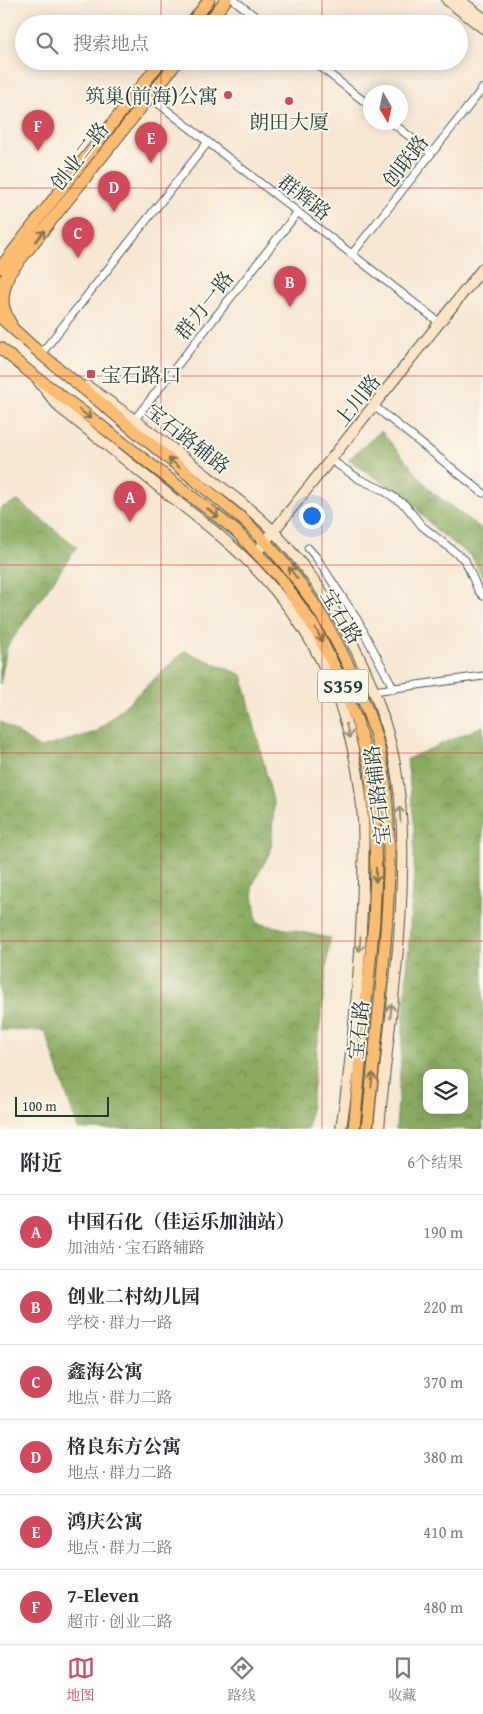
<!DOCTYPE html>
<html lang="zh">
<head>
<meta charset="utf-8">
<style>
  body { margin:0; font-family:"Gentium Book Plus","Noto Serif SC",serif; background:#f2f2f3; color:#2b2b33 }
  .controls { position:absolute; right:15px; bottom:15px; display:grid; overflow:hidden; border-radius:10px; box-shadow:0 2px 12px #0003 }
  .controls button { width:45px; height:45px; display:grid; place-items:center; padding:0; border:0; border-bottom:1px solid #e1e1e2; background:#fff; color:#2b2b33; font:25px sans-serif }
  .compass { position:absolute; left:363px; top:85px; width:45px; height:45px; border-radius:50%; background:#fff; box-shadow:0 2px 12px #0003; rotate:171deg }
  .scale { position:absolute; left:15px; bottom:12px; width:94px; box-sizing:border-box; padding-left:5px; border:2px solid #1f3d34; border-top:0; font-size:14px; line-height:18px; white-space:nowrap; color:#1f3d34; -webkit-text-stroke:4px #fbf7ec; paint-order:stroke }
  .you { position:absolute; left:311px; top:515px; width:18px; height:18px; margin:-12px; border:4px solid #fff; border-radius:50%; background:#1a73e8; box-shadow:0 0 0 8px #1a73e833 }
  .badge { display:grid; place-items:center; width:32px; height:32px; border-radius:50%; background:#d1495b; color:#fff; font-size:16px; font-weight:700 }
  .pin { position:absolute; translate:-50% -41px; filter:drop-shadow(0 1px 2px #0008) }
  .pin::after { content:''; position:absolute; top:26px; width:18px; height:15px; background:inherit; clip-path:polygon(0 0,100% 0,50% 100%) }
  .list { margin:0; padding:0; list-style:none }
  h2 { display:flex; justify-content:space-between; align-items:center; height:65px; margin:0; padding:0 20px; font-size:21px }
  h2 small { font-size:16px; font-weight:400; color:#7c7c81 }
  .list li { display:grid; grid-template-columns:32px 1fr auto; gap:15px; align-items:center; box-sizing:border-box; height:75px; padding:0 20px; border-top:1px solid #e1e1e2 }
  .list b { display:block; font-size:19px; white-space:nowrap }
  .list p { margin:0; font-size:16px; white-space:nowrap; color:#7c7c81 }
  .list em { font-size:16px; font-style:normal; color:#7c7c81 }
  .icon { flex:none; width:28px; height:28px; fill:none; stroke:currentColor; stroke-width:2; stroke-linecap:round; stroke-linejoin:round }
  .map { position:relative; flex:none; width:483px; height:1129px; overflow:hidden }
  .search { position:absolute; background:#fff; box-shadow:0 2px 12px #0003; left:15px; right:15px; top:15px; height:55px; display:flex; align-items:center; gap:12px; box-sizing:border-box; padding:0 18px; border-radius:28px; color:#7c7c81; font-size:19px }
  .sheet { height:515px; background:#fff }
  nav { display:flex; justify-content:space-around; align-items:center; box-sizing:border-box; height:70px; border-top:1px solid #e1e1e2; background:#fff; font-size:14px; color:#7c7c81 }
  nav a { display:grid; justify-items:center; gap:2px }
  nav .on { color:#d1495b }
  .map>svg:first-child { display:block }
  .forest { fill:url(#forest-crowns); stroke:#547449; fill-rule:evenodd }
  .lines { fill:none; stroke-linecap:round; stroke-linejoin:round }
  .street-casing { stroke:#3f564c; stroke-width:9 }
  .secondary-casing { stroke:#3f564c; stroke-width:12 }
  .primary-casing { stroke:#3f564c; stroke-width:13 }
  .street { stroke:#fff; stroke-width:7 }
  .secondary { stroke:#fee4c6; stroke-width:10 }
  .primary { stroke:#fdbc70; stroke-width:11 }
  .oneway { stroke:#83764f }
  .oneway2 { stroke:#8e907d }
  .grid { fill:none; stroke:#d62828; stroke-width:1; stroke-opacity:0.55 }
  .poi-dot { fill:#d1495b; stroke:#fbf7ec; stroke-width:2 }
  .labels { text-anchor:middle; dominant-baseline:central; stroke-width:4; stroke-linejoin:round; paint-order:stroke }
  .shield { fill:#fbf7ec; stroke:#61756b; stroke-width:1 }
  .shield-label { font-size:19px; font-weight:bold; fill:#1f3d34 }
  .poi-label { font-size:20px; fill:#1f3d34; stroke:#fbf7ec; text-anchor:end }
  .street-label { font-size:20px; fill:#1f3d34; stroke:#fbf7ec }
</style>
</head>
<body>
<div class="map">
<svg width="483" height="1129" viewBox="0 0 483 1129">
  <defs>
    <pattern id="forest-crowns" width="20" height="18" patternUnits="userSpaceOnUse" patternTransform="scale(1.25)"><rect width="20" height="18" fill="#89aa5e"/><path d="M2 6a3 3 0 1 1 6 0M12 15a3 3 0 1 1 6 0" fill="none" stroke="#6f8c4e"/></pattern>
  </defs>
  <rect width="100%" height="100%" fill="#fbf7ec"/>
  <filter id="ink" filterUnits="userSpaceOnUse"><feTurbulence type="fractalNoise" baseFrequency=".02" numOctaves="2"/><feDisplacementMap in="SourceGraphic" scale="10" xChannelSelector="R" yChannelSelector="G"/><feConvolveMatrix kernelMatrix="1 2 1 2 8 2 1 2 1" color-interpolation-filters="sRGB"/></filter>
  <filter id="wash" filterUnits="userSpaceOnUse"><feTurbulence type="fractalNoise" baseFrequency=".0096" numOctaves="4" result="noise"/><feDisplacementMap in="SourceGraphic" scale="20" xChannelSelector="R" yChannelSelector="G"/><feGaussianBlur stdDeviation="1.12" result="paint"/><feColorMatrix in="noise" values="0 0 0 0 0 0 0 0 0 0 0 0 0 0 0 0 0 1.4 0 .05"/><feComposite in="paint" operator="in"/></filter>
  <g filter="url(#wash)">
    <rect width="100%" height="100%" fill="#f7e7d3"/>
    <path class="forest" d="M381 431 432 492 483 530V578L472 557 437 531 408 499 348 460Z
      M18 501 77 547 7 647 0 684V508Z
      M185 651 242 675 274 805 271 850 252 886 257 923 330 938 308 1129H78L45 1031 0 1030V721L40 748 96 732Z
      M483 726V1129H396L414 870V822L407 759ZM427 1073H464V1110H427Z"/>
  </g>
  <g filter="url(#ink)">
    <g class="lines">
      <g class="street-casing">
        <path id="street" d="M234 0 265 24
          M313 61 370 106
          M150 97 440 323
          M391 122 431 153
          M352 254 483 88
          M41 354 208 142
          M374 406 483 493
          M135 419 298 212
          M331 460 359 479 383 490 405 505 422 526 465 560 478 590 483 596
          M308 548 316 557 358 621 394 689
          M373 691 483 676"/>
      </g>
      <g class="secondary-casing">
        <path id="secondary" d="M447 0 483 28
          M460 0 483 18
          M39 382 59 407C98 438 137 469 175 500 206 524 237 548 264 578 325 644 358 731 363 821 365 864 362 908 360 952 356 1011 350 1071 341 1129
          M87 386C128 414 167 444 206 475 229 493 253 510 273 531 333 594 378 678 395 764 401 796 403 839 402 873 401 958 386 1044 379 1129
          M257 552 483 268"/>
      </g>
      <g class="primary-casing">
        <path id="primary" d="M191 24 209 0
          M207 24 226 0
          M0 268 161 61
          M8 278C1 296 1 307 11 324
          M0 285 178 61
          M0 317 41 354 245 521C298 573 332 624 360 692 370 716 379 742 383 768 394 842 388 916 381 990 376 1036 372 1083 367 1129
          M0 348 32 374 100 425 236 531 281 579 315 628 338 674 357 721 370 769 374 818 376 870 374 921 354 1129"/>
      </g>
      <use href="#street" class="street"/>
      <use href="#secondary" class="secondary"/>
      <use href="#primary" class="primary"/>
    </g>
    <defs><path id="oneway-shaft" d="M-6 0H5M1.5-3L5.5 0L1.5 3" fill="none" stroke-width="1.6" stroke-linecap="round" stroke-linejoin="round" transform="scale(1.25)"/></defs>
    <g class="oneway">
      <use href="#oneway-shaft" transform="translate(40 236) rotate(-52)"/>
      <use href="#oneway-shaft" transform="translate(85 414) rotate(37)"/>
      <use href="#oneway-shaft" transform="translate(174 463) rotate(-141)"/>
      <use href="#oneway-shaft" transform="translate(213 513) rotate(38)"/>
      <use href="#oneway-shaft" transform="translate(293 573) rotate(-127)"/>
      <use href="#oneway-shaft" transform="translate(319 635) rotate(63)"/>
      <use href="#oneway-shaft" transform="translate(376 875) rotate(91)"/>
      <use href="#oneway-shaft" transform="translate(372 1080) rotate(-84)"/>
    </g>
    <g class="oneway2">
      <use href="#oneway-shaft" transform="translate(348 731) rotate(75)"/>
      <use href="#oneway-shaft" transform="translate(400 814) rotate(-94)"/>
      <use href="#oneway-shaft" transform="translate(360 944) rotate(94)"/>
      <use href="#oneway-shaft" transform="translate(391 1011) rotate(-84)"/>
    </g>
  </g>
  <path class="grid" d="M161 0V24M322 0V24M161 61V1129M322 61V1129M0 188H483M0 376H483M0 565H483M0 753H483M0 941H483"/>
  <g class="poi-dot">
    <circle cx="228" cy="95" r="5"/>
    <circle cx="289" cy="101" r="5"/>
    <rect x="86" y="369" width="10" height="10" rx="2.5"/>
  </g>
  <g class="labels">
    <rect class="shield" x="318" y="669.5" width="50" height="33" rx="4"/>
    <g class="shield-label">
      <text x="343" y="686">S359</text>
    </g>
    <g class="poi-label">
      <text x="218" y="95">筑巢(前海)公寓</text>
      <text x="289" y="121" text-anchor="middle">朗田大厦</text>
      <text x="101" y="374" text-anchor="start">宝石路口</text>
    </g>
    <g class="street-label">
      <text transform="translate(79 156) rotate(-52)">创业二路</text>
      <text transform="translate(405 161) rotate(-52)">创联路</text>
      <text transform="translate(305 197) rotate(38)">群辉路</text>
      <text transform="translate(204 305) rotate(-52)">群力一路</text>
      <text transform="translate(357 400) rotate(-51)">上川路</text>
      <text transform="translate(188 438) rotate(38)">宝石路辅路</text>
      <text transform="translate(342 616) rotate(59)">宝石路</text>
      <text transform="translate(377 795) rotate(-97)">宝石路辅路</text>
      <text transform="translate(358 1030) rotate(-84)">宝石路</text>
    </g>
  </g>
</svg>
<div class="controls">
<button><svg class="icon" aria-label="layers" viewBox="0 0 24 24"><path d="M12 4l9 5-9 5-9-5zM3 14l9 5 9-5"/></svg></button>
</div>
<svg class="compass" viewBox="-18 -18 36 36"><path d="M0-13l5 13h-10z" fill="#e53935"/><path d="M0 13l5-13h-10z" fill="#7c7c81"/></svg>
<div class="scale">100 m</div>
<div class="you"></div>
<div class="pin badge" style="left:130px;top:522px">A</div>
<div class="pin badge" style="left:290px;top:307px">B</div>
<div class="pin badge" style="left:78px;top:258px">C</div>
<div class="pin badge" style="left:114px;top:212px">D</div>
<div class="pin badge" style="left:151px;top:163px">E</div>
<div class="pin badge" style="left:38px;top:151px">F</div>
<div class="search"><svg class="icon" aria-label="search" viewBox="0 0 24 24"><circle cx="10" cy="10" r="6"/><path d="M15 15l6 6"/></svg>搜索地点</div>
</div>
<section class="sheet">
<h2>附近<small>6个结果</small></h2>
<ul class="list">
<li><span class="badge">A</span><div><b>中国石化（佳运乐加油站）</b><p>加油站 · 宝石路辅路</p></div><em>190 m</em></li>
<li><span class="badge">B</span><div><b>创业二村幼儿园</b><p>学校 · 群力一路</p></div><em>220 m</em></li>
<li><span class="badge">C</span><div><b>鑫海公寓</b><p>地点 · 群力二路</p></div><em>370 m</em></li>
<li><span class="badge">D</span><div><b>格良东方公寓</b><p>地点 · 群力二路</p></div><em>380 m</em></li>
<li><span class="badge">E</span><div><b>鸿庆公寓</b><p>地点 · 群力二路</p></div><em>410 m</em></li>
<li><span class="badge">F</span><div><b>7-Eleven</b><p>超市 · 创业二路</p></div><em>480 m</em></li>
</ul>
</section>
<nav>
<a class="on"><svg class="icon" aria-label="map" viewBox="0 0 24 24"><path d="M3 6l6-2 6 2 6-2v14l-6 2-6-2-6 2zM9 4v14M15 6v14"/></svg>地图</a>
<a><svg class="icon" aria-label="directions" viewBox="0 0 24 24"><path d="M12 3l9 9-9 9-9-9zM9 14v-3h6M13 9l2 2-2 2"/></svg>路线</a>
<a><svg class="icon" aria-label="saved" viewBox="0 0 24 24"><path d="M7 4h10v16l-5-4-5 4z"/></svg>收藏</a>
</nav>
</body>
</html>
